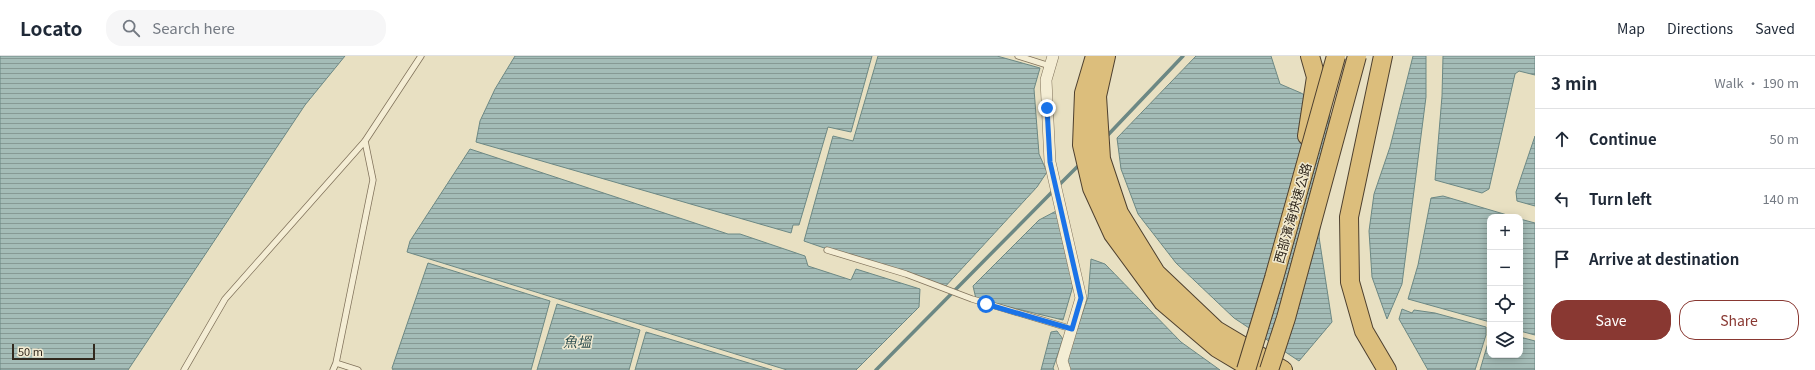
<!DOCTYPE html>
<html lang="en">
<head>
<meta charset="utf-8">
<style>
  body { margin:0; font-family:Georgia,"Noto Sans TC",serif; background:#f6f6f7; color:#1f2937 }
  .controls { position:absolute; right:12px; bottom:12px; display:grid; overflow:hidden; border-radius:8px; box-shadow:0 2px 10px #0003 }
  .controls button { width:36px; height:36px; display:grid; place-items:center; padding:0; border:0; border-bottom:1px solid #e0e1e3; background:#fff; color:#1f2937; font:20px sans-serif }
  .scale { position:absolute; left:12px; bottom:10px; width:83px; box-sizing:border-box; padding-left:4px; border:2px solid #32291e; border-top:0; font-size:11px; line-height:14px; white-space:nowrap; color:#32291e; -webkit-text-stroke:3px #f1ead1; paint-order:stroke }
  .stop { position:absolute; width:12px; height:12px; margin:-9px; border:3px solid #1a73e8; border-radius:50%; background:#fff }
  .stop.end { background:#1a73e8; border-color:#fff; box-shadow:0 1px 4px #0008 }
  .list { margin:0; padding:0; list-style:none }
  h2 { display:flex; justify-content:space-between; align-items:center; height:52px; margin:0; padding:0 16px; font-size:17px }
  h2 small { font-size:13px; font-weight:400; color:#747a83 }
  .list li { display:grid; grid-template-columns:26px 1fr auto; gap:12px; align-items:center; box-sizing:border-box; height:60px; padding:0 16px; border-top:1px solid #e0e1e3 }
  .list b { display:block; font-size:15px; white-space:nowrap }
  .list em { font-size:13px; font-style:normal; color:#747a83 }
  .actions { display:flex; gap:8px; padding:12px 16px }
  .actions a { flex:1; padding:9px 0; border:1px solid #893832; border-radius:16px; text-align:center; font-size:14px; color:#893832 }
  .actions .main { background:#893832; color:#fff }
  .icon { flex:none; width:22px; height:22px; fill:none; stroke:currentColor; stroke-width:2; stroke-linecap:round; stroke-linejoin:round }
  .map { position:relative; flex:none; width:1535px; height:314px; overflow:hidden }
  header { display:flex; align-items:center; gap:24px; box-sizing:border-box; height:56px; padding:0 20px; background:#fff; border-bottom:1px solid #e0e1e3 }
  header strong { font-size:19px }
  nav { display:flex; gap:22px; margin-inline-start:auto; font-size:14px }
  .search { width:280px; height:36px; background:#f6f6f7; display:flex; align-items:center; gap:10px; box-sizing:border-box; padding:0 14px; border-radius:16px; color:#747a83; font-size:15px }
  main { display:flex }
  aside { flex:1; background:#fff }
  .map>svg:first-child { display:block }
  .water { fill:url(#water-rules); stroke:#6c8884 }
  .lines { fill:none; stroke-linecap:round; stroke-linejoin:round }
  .stream { stroke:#6c8884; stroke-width:3.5 }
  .service-casing { stroke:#80725b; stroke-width:7 }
  .minor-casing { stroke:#80725b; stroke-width:12 }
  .trunk-casing { stroke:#4e402f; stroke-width:20 }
  .service { stroke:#f4edd4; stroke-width:5.5 }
  .minor { stroke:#f4edd4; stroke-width:11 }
  .trunk { stroke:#dcbe7c; stroke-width:18 }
  .trunk-bridge-casing { stroke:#4e402f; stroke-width:20; stroke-linecap:butt }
  .trunk-bridge { stroke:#dcbe7c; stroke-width:18 }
  .route { stroke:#1a73e8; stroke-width:5 }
  .labels { text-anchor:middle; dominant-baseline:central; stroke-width:3; stroke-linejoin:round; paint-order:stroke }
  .street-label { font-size:13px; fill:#32291e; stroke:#f1ead1 }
  .water-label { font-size:14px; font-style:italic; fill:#2f5050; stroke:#f1ead1 }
</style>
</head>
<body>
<header>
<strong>Locato</strong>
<div class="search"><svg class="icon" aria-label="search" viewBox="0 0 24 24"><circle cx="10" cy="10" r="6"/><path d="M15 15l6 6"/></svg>Search here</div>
<nav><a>Map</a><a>Directions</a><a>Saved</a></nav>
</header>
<main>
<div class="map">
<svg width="1535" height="314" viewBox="0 0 1535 314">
  <defs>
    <pattern id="water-rules" width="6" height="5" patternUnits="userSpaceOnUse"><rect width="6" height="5" fill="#a4bcb7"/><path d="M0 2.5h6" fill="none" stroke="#869994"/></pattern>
  </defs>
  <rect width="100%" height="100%" fill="#e8e0c2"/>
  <path class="water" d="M0 0H345L305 49 128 314H0Z
    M515 0H872L851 76 828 71 799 169H793L791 177 476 86 480 65 495 33Z
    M878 0H997L1040 12 1034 33 1039 98 1047 116 1037 131 943 233 804 185 833 80 853 85Z
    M1196 0H1271L1280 28 1301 37 1330 53 1319 181 1332 266 1299 305 1234 262 1176 207 1138 158 1121 113 1117 82Z
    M1413 0H1426V41L1402 228 1387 263 1372 221 1369 175 1374 138 1390 91Z
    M1443 0H1535V19L1519 15 1515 18 1489 133 1482 137 1435 124 1442 40Z
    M1535 80V150L1517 145 1516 136Z
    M470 93 728 178H740L805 200 808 210 851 224 856 213 920 233 919 251 856 314H787L407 196 410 185Z
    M1443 140 1514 161H1490V266L1408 243 1418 209 1431 142Z
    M1058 154 1073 230 1063 264 976 243 973 230 1039 164Z
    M1520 163 1535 167V279L1520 275Z
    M1091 203 1105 208 1181 286 1220 314H1070L1066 305 1088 241Z
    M428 207 550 245 531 314H393L392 312Z
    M557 248 640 274 629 314H537Z
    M1402 253 1412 257 1414 254 1435 257 1486 271V279L1475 314H1428L1399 263Z
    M1057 275 1063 283 1053 312 1054 314H1041L1051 276Z
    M646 276 772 314H635Z
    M1490 280V299H1520V281L1535 285V314H1480Z"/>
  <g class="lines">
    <path class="stream" d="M1106 81 1183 0
      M1058 130 1081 107
      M876 314 1054 134"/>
    <g class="service-casing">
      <path id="service" d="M1018 0 1050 10
        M827 194 906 218 972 243 1072 273
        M336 307 358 314
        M184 314 225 243 365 85 421 0
        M333 314 336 307 373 124 365 85"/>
    </g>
    <g class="minor-casing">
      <path id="minor" d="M1053 0 1046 24 1050 106 1081 242 1062 305 1065 314"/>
    </g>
    <g class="trunk-casing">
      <path id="trunk" d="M1095 0 1084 37 1082 89 1092 132 1113 178 1163 246 1217 292 1254 314
        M1106 0 1097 40 1101 103 1119 157 1156 217 1216 274 1283 314
        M1383 0 1349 161 1350 226 1364 275 1387 314
        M1307 80 1316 21 1310 0"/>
    </g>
    <use href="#service" class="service"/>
    <use href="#minor" class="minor"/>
    <use href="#trunk" class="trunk"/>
    <g class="trunk-bridge-casing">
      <path id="trunk-bridge" d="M1246 314 1274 222 1336 0
        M1269 314 1286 262 1357 0"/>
    </g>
    <use href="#trunk-bridge" class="trunk-bridge"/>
  </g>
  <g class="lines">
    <path class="route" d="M986 248 1072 273 1081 242 1050 106 1047 52"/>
  </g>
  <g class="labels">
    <g class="street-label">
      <text transform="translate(1292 157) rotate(-74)">西部濱海快速公路</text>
    </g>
    <g class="water-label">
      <text x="577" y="285">魚塭</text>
    </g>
  </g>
</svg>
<div class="controls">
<button>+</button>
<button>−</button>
<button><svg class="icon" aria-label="locate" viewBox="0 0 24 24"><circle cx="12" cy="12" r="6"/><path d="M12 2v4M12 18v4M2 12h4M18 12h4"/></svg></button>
<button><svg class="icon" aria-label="layers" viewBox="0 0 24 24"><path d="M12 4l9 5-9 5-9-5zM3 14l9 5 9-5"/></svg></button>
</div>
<div class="scale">50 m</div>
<div class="stop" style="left:986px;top:248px"></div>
<div class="stop end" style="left:1047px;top:52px"></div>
</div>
<aside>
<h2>3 min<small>Walk · 190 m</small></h2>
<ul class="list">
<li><svg class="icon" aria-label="ahead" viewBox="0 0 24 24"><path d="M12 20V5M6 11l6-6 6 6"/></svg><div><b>Continue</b></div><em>50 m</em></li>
<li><svg class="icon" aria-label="left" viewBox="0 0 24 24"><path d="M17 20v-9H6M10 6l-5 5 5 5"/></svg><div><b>Turn left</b></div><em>140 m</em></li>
<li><svg class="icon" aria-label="arrive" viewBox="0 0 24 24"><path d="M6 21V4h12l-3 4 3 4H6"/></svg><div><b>Arrive at destination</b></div></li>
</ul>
<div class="actions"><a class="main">Save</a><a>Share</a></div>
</aside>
</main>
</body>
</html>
